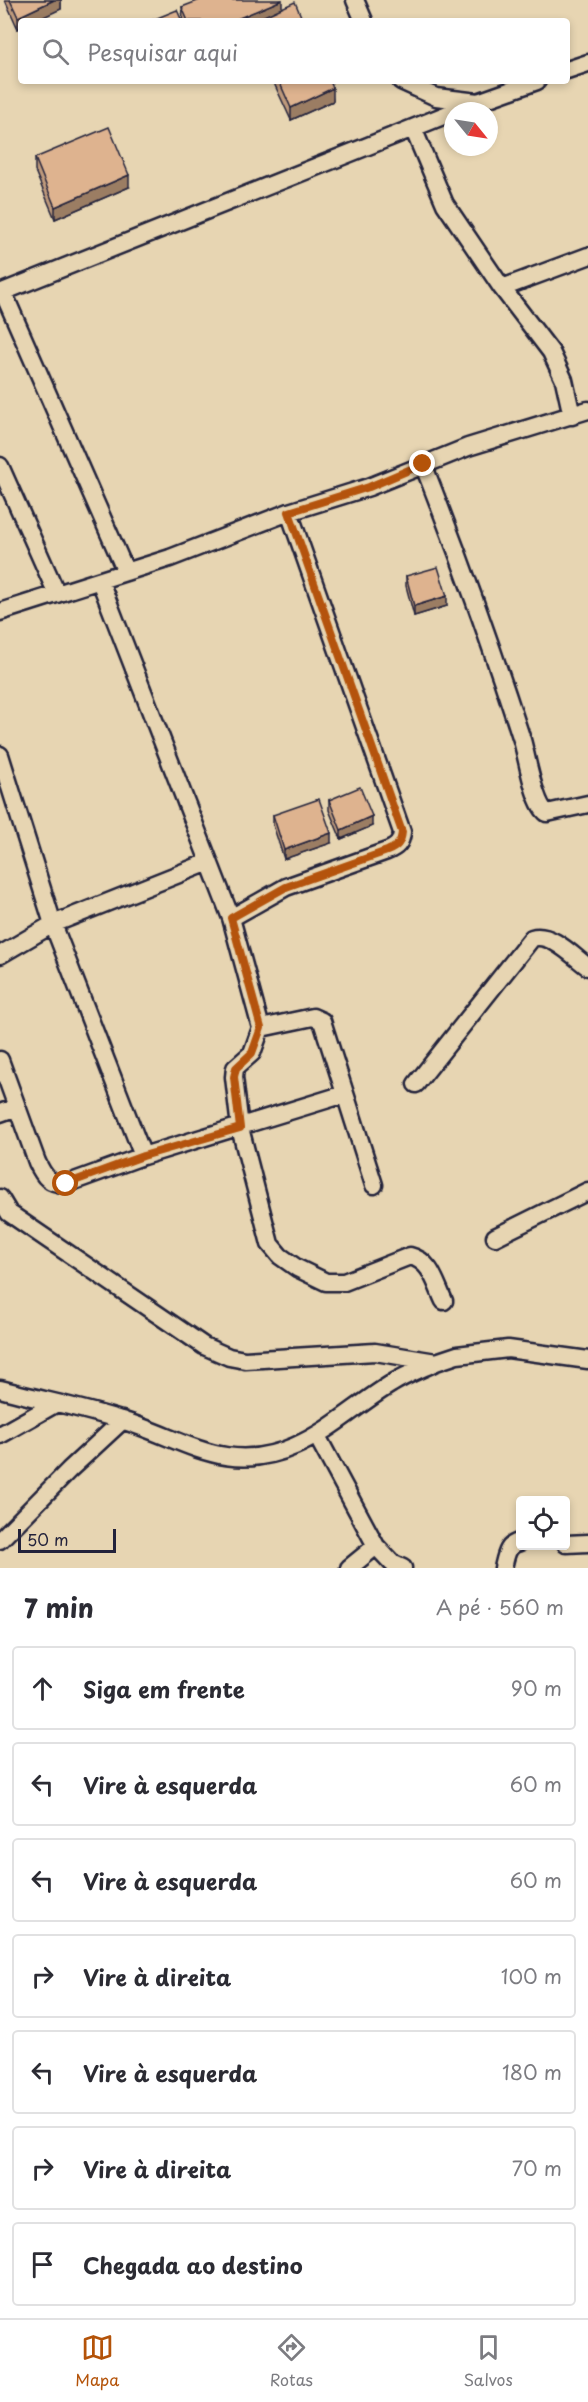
<!DOCTYPE html>
<html lang="pt">
<head>
<meta charset="utf-8">
<style>
  body { margin:0; font-family:"Playpen Sans",sans-serif; background:#f2f2f3; color:#2b2b33 }
  .controls { position:absolute; right:18px; bottom:18px; display:grid; overflow:hidden; border-radius:6px; box-shadow:0 3px 9px #0003 }
  .controls button { width:54px; height:54px; display:grid; place-items:center; padding:0; border:0; border-bottom:2px solid #e1e1e2; background:#fff; color:#2b2b33; font:30px sans-serif }
  .compass { position:absolute; left:444px; top:102px; width:54px; height:54px; border-radius:50%; background:#fff; box-shadow:0 3px 9px #0003; rotate:120deg }
  .scale { position:absolute; left:18px; bottom:15px; width:98px; box-sizing:border-box; padding-left:6px; border:3px solid #22223b; border-top:0; font-size:16px; line-height:21px; white-space:nowrap; color:#22223b; -webkit-text-stroke:4px #e7d5b2; paint-order:stroke }
  .stop { position:absolute; width:18px; height:18px; margin:-14px; border:4px solid #b45309; border-radius:50%; background:#fff }
  .stop.end { background:#b45309; border-color:#fff; box-shadow:0 2px 6px #0008 }
  .list { margin:0; padding:0; list-style:none }
  h2 { display:flex; justify-content:space-between; align-items:center; height:78px; margin:0; padding:0 24px; font-size:26px }
  h2 small { font-size:20px; font-weight:400; color:#7c7c81 }
  .list li { display:grid; grid-template-columns:39px 1fr auto; gap:18px; align-items:center; box-sizing:border-box; height:84px; margin:0 12px 12px; padding:0 12px; border:2px solid #e1e1e2; border-radius:6px }
  .list b { display:block; font-size:22px; white-space:nowrap }
  .list em { font-size:20px; font-style:normal; color:#7c7c81 }
  .icon { flex:none; width:33px; height:33px; fill:none; stroke:currentColor; stroke-width:2; stroke-linecap:round; stroke-linejoin:round }
  .map { position:relative; flex:none; width:588px; height:1568px; overflow:hidden }
  .search { position:absolute; background:#fff; box-shadow:0 3px 9px #0003; left:18px; right:18px; top:18px; height:66px; display:flex; align-items:center; gap:15px; box-sizing:border-box; padding:0 21px; border-radius:6px; color:#7c7c81; font-size:22px }
  .sheet { height:750px; background:#fff }
  nav { display:flex; justify-content:space-around; align-items:center; box-sizing:border-box; height:84px; border-top:2px solid #e1e1e2; background:#fff; font-size:16px; color:#7c7c81 }
  nav a { display:grid; justify-items:center; gap:3px }
  nav .on { color:#b45309 }
  .map>svg:first-child { display:block }
  .lines { fill:none; stroke-linecap:round; stroke-linejoin:round }
  .minor-casing { stroke:#22223b; stroke-width:21 }
  .minor { stroke:#e7d5b2; stroke-width:16 }
  .wall { fill:#bf9a7b; stroke:#22223b; stroke-width:1.5 }
  .shaded-wall { fill:#9b7d64; stroke:#22223b; stroke-width:1.5 }
  .building { fill:#deb38f; stroke:#22223b; stroke-width:1.5 }
  .route { stroke:#b45309; stroke-width:8 }
</style>
</head>
<body>
<div class="map">
<svg width="588" height="1568" viewBox="0 0 588 1568">
  <rect width="100%" height="100%" fill="#e7d5b2"/>
  <filter id="ink" filterUnits="userSpaceOnUse"><feTurbulence type="fractalNoise" baseFrequency=".0167" numOctaves="2"/><feDisplacementMap in="SourceGraphic" scale="12" xChannelSelector="R" yChannelSelector="G"/><feConvolveMatrix kernelMatrix="1 2 1 2 8 2 1 2 1" color-interpolation-filters="sRGB"/></filter>
  <g filter="url(#ink)">
    <g class="lines">
      <g class="minor-casing">
        <path id="minor" d="M355 0 364 21
          M567 70 588 63
          M401 81 436 97 478 102 537 81
          M413 128 445 204 502 288 551 352 564 380 572 416
          M502 288 588 256
          M3 292 126 572
          M0 293 453 112
          M423 464C459 555 492 647 522 740 527 757 534 804 547 813L588 804
          M0 466 57 594
          M100 581 231 918 261 1028 252 1053 235 1068 234 1077 240 1128 270 1244 280 1256 297 1268 326 1282H344L410 1256C431 1261 435 1282 444 1301
          M0 612 170 558 289 512 369 487 468 447 588 410
          M0 755 53 924 143 1156
          M231 918 286 887 387 851C397 847 401 843 402 832L289 512
          M0 955 53 924 209 862
          M261 1028 313 1017 322 1021 374 1185
          M0 1060 37 1162C44 1177 49 1184 66 1184L143 1156 345 1094
          M416 1084 532 938C551 932 574 957 588 967
          M0 1113 17 1107
          M0 1198 9 1213 204 1346 229 1357 245 1360 375 1352 436 1362 457 1355 508 1349 588 1360
          M495 1237 588 1191
          M0 1389C41 1400 84 1408 124 1421 186 1440 227 1476 295 1446 330 1431 358 1404 391 1384 405 1375 421 1369 436 1362
          M0 1435 55 1404
          M317 1436 376 1546 392 1563 403 1568
          M0 1540 69 1470 123 1420
          M566 1544 588 1543
          M349 1568 376 1546
          M503 1568C506 1556 507 1544 520 1542"/>
      </g>
      <use href="#minor" class="minor"/>
    </g>
    <path class="wall" d="M5 0H61V9L21 21V27L18 29Z
      M182 7 282 8 303 21H183Z
      M273 81H330L333 101 291 120Z
      M35 158 129 187 55 219 35 171Z
      M406 576 447 606 414 616 406 586Z
      M329 800 372 826 341 839 329 810Z
      M273 815 331 843 284 859 273 825Z"/>
    <path class="shaded-wall" d="M54 0H61V9L35 21H21V27L18 29V17Z
      M282 0V13L262 21H232Z
      M333 88V101L291 120V108Z
      M129 175V187L55 219V207Z
      M447 596V606L414 616V606Z
      M372 816V826L341 839V830Z
      M331 833V843L284 859V850Z"/>
    <path class="building" d="M10 0H54L18 17Z
      M200 0H282L232 21H188L182 7Z
      M295 2 303 21H253Z
      M177 10 182 21H150Z
      M279 81H330L333 88 291 108Z
      M109 127 129 175 55 207 35 158Z
      M438 567 447 596 414 606 406 576Z
      M360 787 372 816 341 830 329 800Z
      M319 799 331 833 284 850 273 815Z"/>
  </g>
  <g class="lines" filter="url(#ink)">
    <path class="route" d="M66 1184 143 1156 240 1128 234 1077 236 1068 252 1053 261 1028 231 918 286 887 387 851C397 847 401 843 402 832L289 512 369 487 423 464"/>
  </g>
</svg>
<div class="controls">
<button><svg class="icon" aria-label="locate" viewBox="0 0 24 24"><circle cx="12" cy="12" r="6"/><path d="M12 2v4M12 18v4M2 12h4M18 12h4"/></svg></button>
</div>
<svg class="compass" viewBox="-18 -18 36 36"><path d="M0-13l5 13h-10z" fill="#e53935"/><path d="M0 13l5-13h-10z" fill="#7c7c81"/></svg>
<div class="scale">50 m</div>
<div class="stop" style="left:66px;top:1184px"></div>
<div class="stop end" style="left:423px;top:464px"></div>
<div class="search"><svg class="icon" aria-label="search" viewBox="0 0 24 24"><circle cx="10" cy="10" r="6"/><path d="M15 15l6 6"/></svg>Pesquisar aqui</div>
</div>
<section class="sheet">
<h2>7 min<small>A pé · 560 m</small></h2>
<ul class="list">
<li><svg class="icon" aria-label="ahead" viewBox="0 0 24 24"><path d="M12 20V5M6 11l6-6 6 6"/></svg><div><b>Siga em frente</b></div><em>90 m</em></li>
<li><svg class="icon" aria-label="left" viewBox="0 0 24 24"><path d="M17 20v-9H6M10 6l-5 5 5 5"/></svg><div><b>Vire à esquerda</b></div><em>60 m</em></li>
<li><svg class="icon" aria-label="left" viewBox="0 0 24 24"><path d="M17 20v-9H6M10 6l-5 5 5 5"/></svg><div><b>Vire à esquerda</b></div><em>60 m</em></li>
<li><svg class="icon" aria-label="right" viewBox="0 0 24 24"><path d="M7 20v-9h11M14 6l5 5-5 5"/></svg><div><b>Vire à direita</b></div><em>100 m</em></li>
<li><svg class="icon" aria-label="left" viewBox="0 0 24 24"><path d="M17 20v-9H6M10 6l-5 5 5 5"/></svg><div><b>Vire à esquerda</b></div><em>180 m</em></li>
<li><svg class="icon" aria-label="right" viewBox="0 0 24 24"><path d="M7 20v-9h11M14 6l5 5-5 5"/></svg><div><b>Vire à direita</b></div><em>70 m</em></li>
<li><svg class="icon" aria-label="arrive" viewBox="0 0 24 24"><path d="M6 21V4h12l-3 4 3 4H6"/></svg><div><b>Chegada ao destino</b></div></li>
</ul>
</section>
<nav>
<a class="on"><svg class="icon" aria-label="map" viewBox="0 0 24 24"><path d="M3 6l6-2 6 2 6-2v14l-6 2-6-2-6 2zM9 4v14M15 6v14"/></svg>Mapa</a>
<a><svg class="icon" aria-label="directions" viewBox="0 0 24 24"><path d="M12 3l9 9-9 9-9-9zM9 14v-3h6M13 9l2 2-2 2"/></svg>Rotas</a>
<a><svg class="icon" aria-label="saved" viewBox="0 0 24 24"><path d="M7 4h10v16l-5-4-5 4z"/></svg>Salvos</a>
</nav>
</body>
</html>
